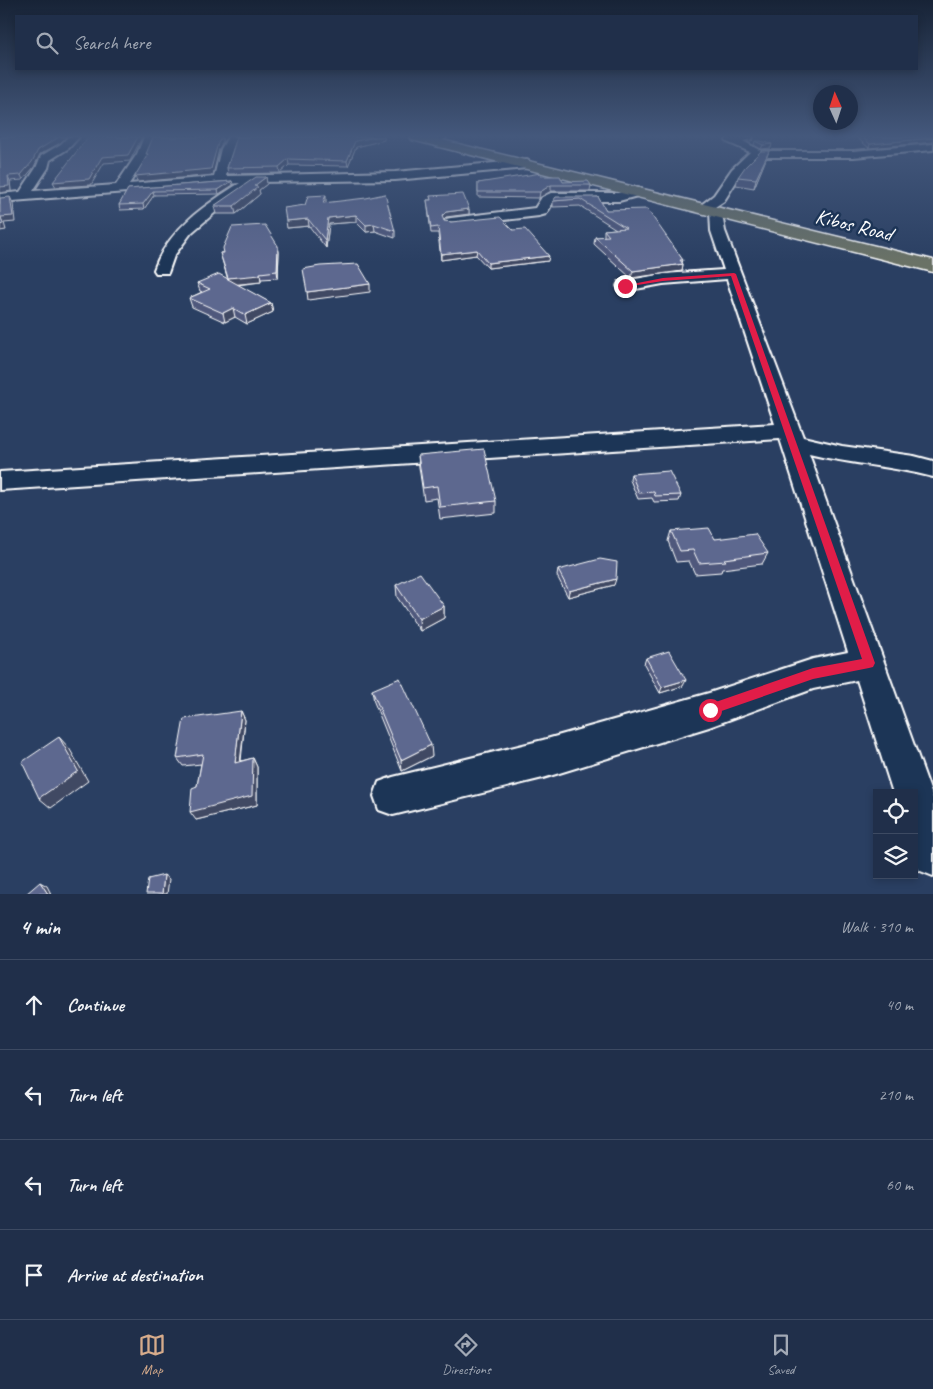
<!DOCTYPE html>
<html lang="en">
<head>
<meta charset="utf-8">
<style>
  body { margin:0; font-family:Caveat,sans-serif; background:#283751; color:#f1f3f6 }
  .controls { position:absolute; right:15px; bottom:15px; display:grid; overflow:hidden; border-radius:0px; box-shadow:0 2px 8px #0003 }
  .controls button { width:45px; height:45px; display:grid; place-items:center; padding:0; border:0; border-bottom:1px solid #3d4a62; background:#202f4a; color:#f1f3f6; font:25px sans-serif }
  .compass { position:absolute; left:813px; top:85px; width:45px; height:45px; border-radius:50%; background:#202f4a; box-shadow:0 2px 8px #0003; rotate:357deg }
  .stop { position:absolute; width:15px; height:15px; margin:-11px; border:4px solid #e11d48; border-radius:50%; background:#fff }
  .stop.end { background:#e11d48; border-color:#fff; box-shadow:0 1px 5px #0008 }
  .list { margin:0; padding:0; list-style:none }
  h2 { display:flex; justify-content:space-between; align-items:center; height:65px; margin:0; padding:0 20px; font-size:21px }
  h2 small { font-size:16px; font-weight:400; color:#a2a9b5 }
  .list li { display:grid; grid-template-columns:32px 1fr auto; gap:15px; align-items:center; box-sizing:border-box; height:90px; padding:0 20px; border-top:1px solid #3d4a62 }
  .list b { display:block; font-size:19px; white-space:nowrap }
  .list em { font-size:16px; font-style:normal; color:#a2a9b5 }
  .icon { flex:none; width:28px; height:28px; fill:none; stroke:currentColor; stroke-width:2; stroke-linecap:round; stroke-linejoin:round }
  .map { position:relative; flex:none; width:933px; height:894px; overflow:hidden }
  .search { position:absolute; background:#202f4a; box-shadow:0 2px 8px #0003; left:15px; right:15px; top:15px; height:55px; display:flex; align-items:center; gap:12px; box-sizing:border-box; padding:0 18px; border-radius:0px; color:#a2a9b5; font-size:19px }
  .sheet { height:425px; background:#202f4a }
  nav { display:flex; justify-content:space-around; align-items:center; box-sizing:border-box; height:70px; border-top:1px solid #3d4a62; background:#202f4a; font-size:14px; color:#a2a9b5 }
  nav a { display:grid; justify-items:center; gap:2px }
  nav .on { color:#d6ab8b }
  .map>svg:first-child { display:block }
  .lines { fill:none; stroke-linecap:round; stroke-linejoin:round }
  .minor-casing { stroke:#fff; stroke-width:4 }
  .primary-casing { stroke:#fff; stroke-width:3 }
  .minor { fill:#1d3557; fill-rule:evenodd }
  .primary { fill:#6a7266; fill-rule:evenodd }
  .wall { fill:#50597b; stroke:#fff }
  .shaded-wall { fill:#414864; stroke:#fff }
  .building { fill:#5d678f; stroke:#fff }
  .route { fill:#e11d48 }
  .labels { text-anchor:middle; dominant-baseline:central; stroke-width:5; stroke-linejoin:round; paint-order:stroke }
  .far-street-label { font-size:21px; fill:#fff; stroke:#1d3557 }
</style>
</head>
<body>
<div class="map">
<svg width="933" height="894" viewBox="0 0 933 894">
  <rect width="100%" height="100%" fill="#2a3f62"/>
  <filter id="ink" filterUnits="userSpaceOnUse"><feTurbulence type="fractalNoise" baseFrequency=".02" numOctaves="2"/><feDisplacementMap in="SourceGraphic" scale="10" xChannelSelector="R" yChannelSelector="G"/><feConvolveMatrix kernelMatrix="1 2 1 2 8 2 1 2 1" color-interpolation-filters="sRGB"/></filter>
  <g filter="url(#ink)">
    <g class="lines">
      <g class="minor-casing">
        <path id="minor" d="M68 137H79L69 148 50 160 48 168 33 191 116 185 137 154 144 137H154L149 154 129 184 214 177 221 149 228 137H238L233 149 226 176 395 172 527 160 533 164 527 168 395 180 257 182 218 210 191 233 174 256 168 273H156L154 270C168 229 205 205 240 183L0 202V194L20 192 36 168 41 156 61 144Z
          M429 137H446L445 139 429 143 425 142 424 140Z
          M731 137H753L752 139 743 141 761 151H853L933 144V150L853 157H758L741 174 724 201 712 209H721L725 231 803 437 842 446 914 456 933 461V477C892 466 850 464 809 454L933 798V876L918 870 914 859V793H893L857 680 813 689 709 727 543 778 393 815 379 810 374 796 379 782 393 777 543 740 709 693 813 659 848 652 780 439 0 490V472L775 424 727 279 663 284 625 291 619 290 617 286 619 282 663 274 724 270 711 231 710 210 703 213 696 209 714 195 732 169 750 152 727 142 726 140Z
          M636 188 641 189 642 192 641 195 619 201H554L546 214 539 216 451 226 446 225 444 222 446 219 451 218 535 208 542 197 551 193H618Z"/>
      </g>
      <g class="primary-casing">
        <path id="primary" d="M410 137H430L933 260V272L412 140Z"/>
      </g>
      <use href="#minor" class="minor"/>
      <use href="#primary" class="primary"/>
    </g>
    <path class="wall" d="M0 137H66L60 143 40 154 34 167 23 180 10 181 11 191 0 193Z
      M237 137H384V140L356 147 348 166 289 165 280 173 228 174 227 168Z
      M856 137H933V143L869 148Z
      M755 141 771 148 761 149 754 145Z
      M769 151 766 159 754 188 736 185 738 177Z
      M541 176 563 182 591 185 590 191H551L539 198 478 197V183Z
      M266 177 267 184 259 190 260 194 236 214H216L214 206Z
      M232 181 233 185 219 194 154 195 144 209 120 210 119 205 128 189Z
      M430 196 469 209V214L446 217 444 219V221L451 222 513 230 548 261 488 268 476 255 441 260 438 233H431L427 200H431Z
      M598 197 606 210 683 260 682 263 683 264 682 271 631 278 594 244 595 237H604V230L616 229 580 206 553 207V201Z
      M326 202V203L395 231V238L375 231 366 232 356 222 329 224 326 248 309 226 287 228 305 205Z
      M278 246 279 252 278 278 261 279V282L237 285 271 303 273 312 247 324 235 317 225 322 192 307 189 298 202 292 200 291 197 283 228 280 220 253Z
      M418 455 496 501V513L440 519 437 498 424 500 419 467Z
      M631 474 681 495 679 501 654 502 652 498 638 499 630 480Z
      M671 531 715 539 768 553 762 564 722 569 721 572 695 574 689 561 676 562 668 541Z
      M558 570 614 585 568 597 557 576Z
      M396 585 444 606V618L420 631 397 597Z
      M646 658 683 686 660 693 644 664Z
      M372 690 432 756 402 771 374 702Z
      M241 711 245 720 241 761 253 758 257 767V805L196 820 197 786 201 764 183 766 177 758Z"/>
    <path class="shaded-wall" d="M59 137H66L60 143 40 154 34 167 23 180 21 175 38 150Z
      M138 137H142L130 161 104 163 91 185 56 187 53 182 102 157Z
      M222 137 223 141 219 149 213 175 137 182 135 176 218 143Z
      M375 137H384V140L356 147 348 166 347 161 355 141Z
      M933 138V142L869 148 870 144Z
      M772 144 771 148 761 149 763 145Z
      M769 151 766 159 754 188 756 179Z
      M288 159 289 165 280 173 279 167Z
      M8 176 10 181 11 191 0 193V187Z
      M266 177 267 184 259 190 260 194 236 214 234 206 254 186Z
      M232 181 233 185 219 194 218 190Z
      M551 185V191L539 198 540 192Z
      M153 191 154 195 144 209 143 204Z
      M326 195V202L324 210 323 203Z
      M10 197 13 203 15 222 4 223 6 230 0 231 1 217Z
      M469 209V214L446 217 442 221V216L446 212Z
      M356 215V222L329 224 326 248 325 240 328 218Z
      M308 219 309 226 287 228 286 221Z
      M374 224 375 231 366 232V225Z
      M278 246 279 252 278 278 277 271Z
      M477 250 476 255 441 260V254Z
      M549 256 548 261 488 268V263Z
      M683 264 682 271 631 278 633 271Z
      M260 273 261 282 230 285 228 278Z
      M370 284V292L308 300 307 292Z
      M271 303 273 312 247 324 245 315Z
      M233 308 235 317 225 322 223 313Z
      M616 579 614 585 568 597 569 591Z
      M444 606V618L420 631 419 619Z
      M686 680 683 686 660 693 662 687Z
      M241 711 245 720 239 772 235 763Z
      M59 737 69 748 88 781 51 808 39 798Z
      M431 745 432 756 402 771 401 760Z
      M253 758 257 767V805L196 820 190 812Z
      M164 875 169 879 167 894H162Z
      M40 882 47 886 51 894H48Z"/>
    <path class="building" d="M0 137H59L38 150 32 162 21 175 8 176 9 186 0 187Z
      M88 137H138L128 155 102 157 89 179 53 182Z
      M153 137H222L218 143 211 169 135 176 148 154H146Z
      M237 137H375L355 141 347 161 288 159 279 167 227 168Z
      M862 137H933V138L870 144Z
      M755 141H761L772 144 763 145Z
      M761 151H769L756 179 738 177 745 167Z
      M541 173V176H560L563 182 588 181 591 185H551L540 192H478V183Z
      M256 177H266L254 186 258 187 234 206H214Z
      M232 181 218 190 153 191 143 204 119 205 128 189Z
      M385 194 395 231 374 224 366 225 356 215 328 218 325 240 308 219 286 221 284 208 305 205 308 196 326 195 323 203 366 198Z
      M463 194 469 209 446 212 442 216 444 221 451 222 500 217 513 230 525 229 549 256 488 263 477 250 441 254 438 227 431 228 427 200H431L430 196Z
      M10 197 13 216 1 217 3 224 0 225V198Z
      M556 197H598L606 210 647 209 683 260H680L683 264 633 271 595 237 609 236 604 230 626 228 580 199 553 201Z
      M265 225 278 246 277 271 260 273V275L228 278 220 253H224L223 248 232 227Z
      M358 264 370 284 307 292 303 269 320 266Z
      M219 274 271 303 245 315 233 308 223 313 189 298 210 289 197 283Z
      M484 449 496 501 440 507 437 486 423 488 418 455Z
      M669 471 681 495 655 496 654 492 639 493 631 474Z
      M709 528 715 539 755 534 768 553 724 559 726 561 699 563 693 550 680 551 671 531Z
      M600 559 617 562 616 579 569 591 558 570Z
      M420 573 444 606 419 619 396 585Z
      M669 651 686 680 662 687 646 658Z
      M400 678 431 745 401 760 372 690Z
      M241 711 235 763 253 758 252 796 190 812 192 788 197 786 203 754 177 758 184 719Z
      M59 737 78 771 39 798 22 762Z
      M164 875 162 894H146L148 879Z
      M40 882 48 894H26Z"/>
  </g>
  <linearGradient id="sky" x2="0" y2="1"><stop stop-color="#172336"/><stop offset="0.52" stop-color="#44587c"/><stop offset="1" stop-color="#44587c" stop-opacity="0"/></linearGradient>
  <rect width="933" height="262" fill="url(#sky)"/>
  <path class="route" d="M734 273 736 274 875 663 873 667 869 668 813 679 710 715 705 714 704 710 705 705 710 704 813 668 862 659 731 276 663 281 625 287 622 286 663 278Z"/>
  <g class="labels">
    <g class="far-street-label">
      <text transform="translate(854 225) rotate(14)">Kibos Road</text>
    </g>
  </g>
</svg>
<div class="controls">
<button><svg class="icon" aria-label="locate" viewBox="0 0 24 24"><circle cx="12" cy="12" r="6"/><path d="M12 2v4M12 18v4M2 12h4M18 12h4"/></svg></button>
<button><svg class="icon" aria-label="layers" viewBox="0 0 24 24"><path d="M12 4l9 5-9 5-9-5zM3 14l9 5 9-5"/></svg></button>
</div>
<svg class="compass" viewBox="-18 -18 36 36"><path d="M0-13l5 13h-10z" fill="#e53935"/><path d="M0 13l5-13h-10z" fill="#a2a9b5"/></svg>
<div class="stop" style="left:710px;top:710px"></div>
<div class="stop end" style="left:625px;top:286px"></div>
<div class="search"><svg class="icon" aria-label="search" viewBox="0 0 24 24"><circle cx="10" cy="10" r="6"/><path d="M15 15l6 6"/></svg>Search here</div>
</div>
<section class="sheet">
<h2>4 min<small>Walk · 310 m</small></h2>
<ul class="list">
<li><svg class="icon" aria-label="ahead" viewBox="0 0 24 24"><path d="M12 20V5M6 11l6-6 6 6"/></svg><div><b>Continue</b></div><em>40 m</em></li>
<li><svg class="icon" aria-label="left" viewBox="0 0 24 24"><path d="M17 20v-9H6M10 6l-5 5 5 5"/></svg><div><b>Turn left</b></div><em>210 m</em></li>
<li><svg class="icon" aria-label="left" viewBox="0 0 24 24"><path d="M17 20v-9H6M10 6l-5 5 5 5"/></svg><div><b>Turn left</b></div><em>60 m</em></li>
<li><svg class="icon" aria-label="arrive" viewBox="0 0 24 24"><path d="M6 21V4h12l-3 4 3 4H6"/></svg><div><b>Arrive at destination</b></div></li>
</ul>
</section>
<nav>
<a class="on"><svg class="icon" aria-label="map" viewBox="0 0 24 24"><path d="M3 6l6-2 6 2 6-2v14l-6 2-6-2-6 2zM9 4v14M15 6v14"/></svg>Map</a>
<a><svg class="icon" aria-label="directions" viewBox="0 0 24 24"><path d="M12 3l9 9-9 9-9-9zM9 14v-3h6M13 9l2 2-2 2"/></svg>Directions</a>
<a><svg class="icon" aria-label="saved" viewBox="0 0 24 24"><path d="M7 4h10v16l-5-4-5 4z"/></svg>Saved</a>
</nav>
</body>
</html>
